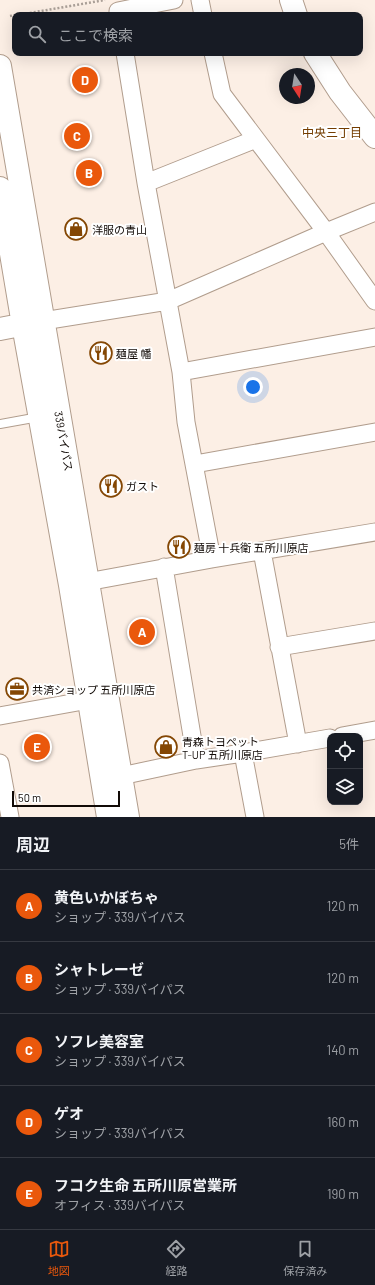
<!DOCTYPE html>
<html lang="ja">
<head>
<meta charset="utf-8">
<style>
  body { margin:0; font-family:Barlow,"Noto Sans JP",sans-serif; background:#20242c; color:#f1f3f6 }
  .controls { position:absolute; right:12px; bottom:12px; display:grid; overflow:hidden; border-radius:8px; box-shadow:0 4px 16px #0002 }
  .controls button { width:36px; height:36px; display:grid; place-items:center; padding:0; border:0; border-bottom:1px solid #363941; background:#171b24; color:#f1f3f6; font:20px sans-serif }
  .compass { position:absolute; left:279px; top:68px; width:36px; height:36px; border-radius:50%; background:#171b24; box-shadow:0 4px 16px #0002; rotate:168deg }
  .scale { position:absolute; left:12px; bottom:10px; width:108px; box-sizing:border-box; padding-left:4px; border:2px solid #110a06; border-top:0; font-size:11px; line-height:14px; white-space:nowrap; color:#110a06; -webkit-text-stroke:3px #fff; paint-order:stroke }
  .you { position:absolute; left:253px; top:387px; width:14px; height:14px; margin:-10px; border:3px solid #fff; border-radius:50%; background:#1a73e8; box-shadow:0 0 0 6px #1a73e833 }
  .badge { display:grid; place-items:center; width:26px; height:26px; border-radius:50%; background:#ea580c; color:#fff; font-size:13px; font-weight:700 }
  .pin { position:absolute; translate:-50% -50%; border:2px solid #fff; box-shadow:0 1px 4px #0006 }
  .list { margin:0; padding:0; list-style:none }
  h2 { display:flex; justify-content:space-between; align-items:center; height:52px; margin:0; padding:0 16px; font-size:17px }
  h2 small { font-size:13px; font-weight:400; color:#9ea1a6 }
  .list li { display:grid; grid-template-columns:26px 1fr auto; gap:12px; align-items:center; box-sizing:border-box; height:72px; padding:0 16px; border-top:1px solid #363941 }
  .list b { display:block; font-size:15px; white-space:nowrap }
  .list p { margin:0; font-size:13px; white-space:nowrap; color:#9ea1a6 }
  .list em { font-size:13px; font-style:normal; color:#9ea1a6 }
  .icon { flex:none; width:22px; height:22px; fill:none; stroke:currentColor; stroke-width:2; stroke-linecap:round; stroke-linejoin:round }
  .map { position:relative; flex:none; width:375px; height:817px; overflow:hidden }
  .search { position:absolute; background:#171b24; box-shadow:0 4px 16px #0002; left:12px; right:12px; top:12px; height:44px; display:flex; align-items:center; gap:10px; box-sizing:border-box; padding:0 14px; border-radius:8px; color:#9ea1a6; font-size:15px }
  .sheet { height:412px; background:#171b24 }
  nav { display:flex; justify-content:space-around; align-items:center; box-sizing:border-box; height:56px; border-top:1px solid #363941; background:#171b24; font-size:11px; color:#9ea1a6 }
  nav a { display:grid; justify-items:center; gap:2px }
  nav .on { color:#ea580c }
  .map>svg:first-child { display:block }
  .lines { fill:none; stroke-linecap:round; stroke-linejoin:round }
  .lane-casing { stroke:#b19d8d; stroke-width:10 }
  .street-casing { stroke:#b19d8d; stroke-width:19 }
  .secondary-casing { stroke:#b19d8d; stroke-width:24 }
  .path { stroke:#aba098; stroke-width:2.5; stroke-dasharray:2 2; stroke-linecap:butt }
  .lane { stroke:#fff; stroke-width:8 }
  .street { stroke:#fff; stroke-width:17 }
  .secondary { stroke:#fff; stroke-width:22 }
  .labels { text-anchor:middle; dominant-baseline:central; stroke-width:4; stroke-linejoin:round; paint-order:stroke }
  .poi-label { font-size:11px; fill:#110a06; stroke:#fff; text-anchor:start }
  .street-label { font-size:11px; fill:#110a06; stroke:#fff }
  .neighbourhood-label { font-size:12px; fill:#743d00; stroke:#fff }
</style>
</head>
<body>
<div class="map">
<svg width="375" height="817" viewBox="0 0 375 817">
  <rect width="100%" height="100%" fill="#fcefe5"/>
  <g class="lines">
    <g class="lane-casing">
      <path id="lane" d="M0 424 39 417"/>
    </g>
    <g class="street-casing">
      <path id="street" d="M200 0 203 15
        M118 15V11L174 0
        M125 53 146 183 181 372 186 422 212 559
        M213 53 222 94 326 232 375 301
        M146 183 256 139
        M43 321 168 301 326 232 375 212
        M181 372 375 337
        M195 464 375 432
        M262 551 298 744
        M164 567 196 760
        M76 584 212 559 375 532
        M279 647 375 631
        M0 716 100 698
        M342 736 375 730
        M0 763 10 817
        M121 776 196 760 243 753
        M255 817 243 753 330 738"/>
    </g>
    <g class="secondary-casing">
      <path id="secondary" d="M291 0 296 15
        M315 53 340 92 375 137
        M0 66 128 817
        M0 188 23 325 70 585 108 817
        M0 329 36 322"/>
    </g>
    <path class="path" d="M18 15 105 0
      M10 16 15 15"/>
    <use href="#lane" class="lane"/>
    <use href="#street" class="street"/>
    <use href="#secondary" class="secondary"/>
  </g>
  <defs>
    <g id="shop-ring" transform="scale(1.15)"><circle r="9.5" fill="#fff" stroke="#844704" stroke-width="1.5"/><path d="M-5-2.5h2.3a2.7 3.5 0 0 1 5.4 0H5L5.5 6h-11ZM-1.5-2.5h3a1.5 2.3 0 0 0-3 0Z" fill="#844704"/></g>
    <g id="restaurant-ring" transform="scale(1.15)"><circle r="9.5" fill="#fff" stroke="#844704" stroke-width="1.5"/><path d="M-5-6h1v4h1v-4h1v4h1v-4h1v5L-1.5 .5V6h-2V.5L-5-1ZM5-6V6H3V1.5H1.5Q1.5-4 5-6Z" fill="#844704"/></g>
    <g id="office-ring" transform="scale(1.15)"><circle r="9.5" fill="#fff" stroke="#844704" stroke-width="1.5"/><path d="M-6-3h4V-5.5h4V-3h4V5H-6ZM-1-4.5V-3h2v-1.5ZM-6 0V1H6V0Z" fill="#844704"/></g>
  </defs>
  <g fill-rule="evenodd">
    <use href="#shop-ring" x="76" y="229"/>
    <use href="#restaurant-ring" x="101" y="353"/>
    <use href="#restaurant-ring" x="111" y="486"/>
    <use href="#restaurant-ring" x="179" y="547"/>
    <use href="#office-ring" x="17" y="689"/>
    <use href="#shop-ring" x="166" y="747"/>
  </g>
  <g class="labels">
    <g class="poi-label">
      <text x="92" y="229">洋服の青山</text>
      <text x="116" y="353">麺屋 幡</text>
      <text x="126" y="486">ガスト</text>
      <text x="194" y="547">麺房 十兵衛 五所川原店</text>
      <text x="32" y="689">共済ショップ 五所川原店</text>
      <text x="182" y="741">青森トヨペット<tspan x="182" dy="13">T-UP 五所川原店</tspan></text>
    </g>
    <g class="street-label">
      <text transform="translate(64 441) rotate(80)">339バイパス</text>
    </g>
    <g class="neighbourhood-label">
      <text x="332" y="132">中央三丁目</text>
    </g>
  </g>
</svg>
<div class="controls">
<button><svg class="icon" aria-label="locate" viewBox="0 0 24 24"><circle cx="12" cy="12" r="6"/><path d="M12 2v4M12 18v4M2 12h4M18 12h4"/></svg></button>
<button><svg class="icon" aria-label="layers" viewBox="0 0 24 24"><path d="M12 4l9 5-9 5-9-5zM3 14l9 5 9-5"/></svg></button>
</div>
<svg class="compass" viewBox="-18 -18 36 36"><path d="M0-13l5 13h-10z" fill="#e53935"/><path d="M0 13l5-13h-10z" fill="#9ea1a6"/></svg>
<div class="scale">50 m</div>
<div class="you"></div>
<div class="pin badge" style="left:142px;top:632px">A</div>
<div class="pin badge" style="left:89px;top:173px">B</div>
<div class="pin badge" style="left:77px;top:136px">C</div>
<div class="pin badge" style="left:85px;top:80px">D</div>
<div class="pin badge" style="left:37px;top:747px">E</div>
<div class="search"><svg class="icon" aria-label="search" viewBox="0 0 24 24"><circle cx="10" cy="10" r="6"/><path d="M15 15l6 6"/></svg>ここで検索</div>
</div>
<section class="sheet">
<h2>周辺<small>5件</small></h2>
<ul class="list">
<li><span class="badge">A</span><div><b>黄色いかぼちゃ</b><p>ショップ · 339バイパス</p></div><em>120 m</em></li>
<li><span class="badge">B</span><div><b>シャトレーゼ</b><p>ショップ · 339バイパス</p></div><em>120 m</em></li>
<li><span class="badge">C</span><div><b>ソフレ美容室</b><p>ショップ · 339バイパス</p></div><em>140 m</em></li>
<li><span class="badge">D</span><div><b>ゲオ</b><p>ショップ · 339バイパス</p></div><em>160 m</em></li>
<li><span class="badge">E</span><div><b>フコク生命 五所川原営業所</b><p>オフィス · 339バイパス</p></div><em>190 m</em></li>
</ul>
</section>
<nav>
<a class="on"><svg class="icon" aria-label="map" viewBox="0 0 24 24"><path d="M3 6l6-2 6 2 6-2v14l-6 2-6-2-6 2zM9 4v14M15 6v14"/></svg>地図</a>
<a><svg class="icon" aria-label="directions" viewBox="0 0 24 24"><path d="M12 3l9 9-9 9-9-9zM9 14v-3h6M13 9l2 2-2 2"/></svg>経路</a>
<a><svg class="icon" aria-label="saved" viewBox="0 0 24 24"><path d="M7 4h10v16l-5-4-5 4z"/></svg>保存済み</a>
</nav>
</body>
</html>
